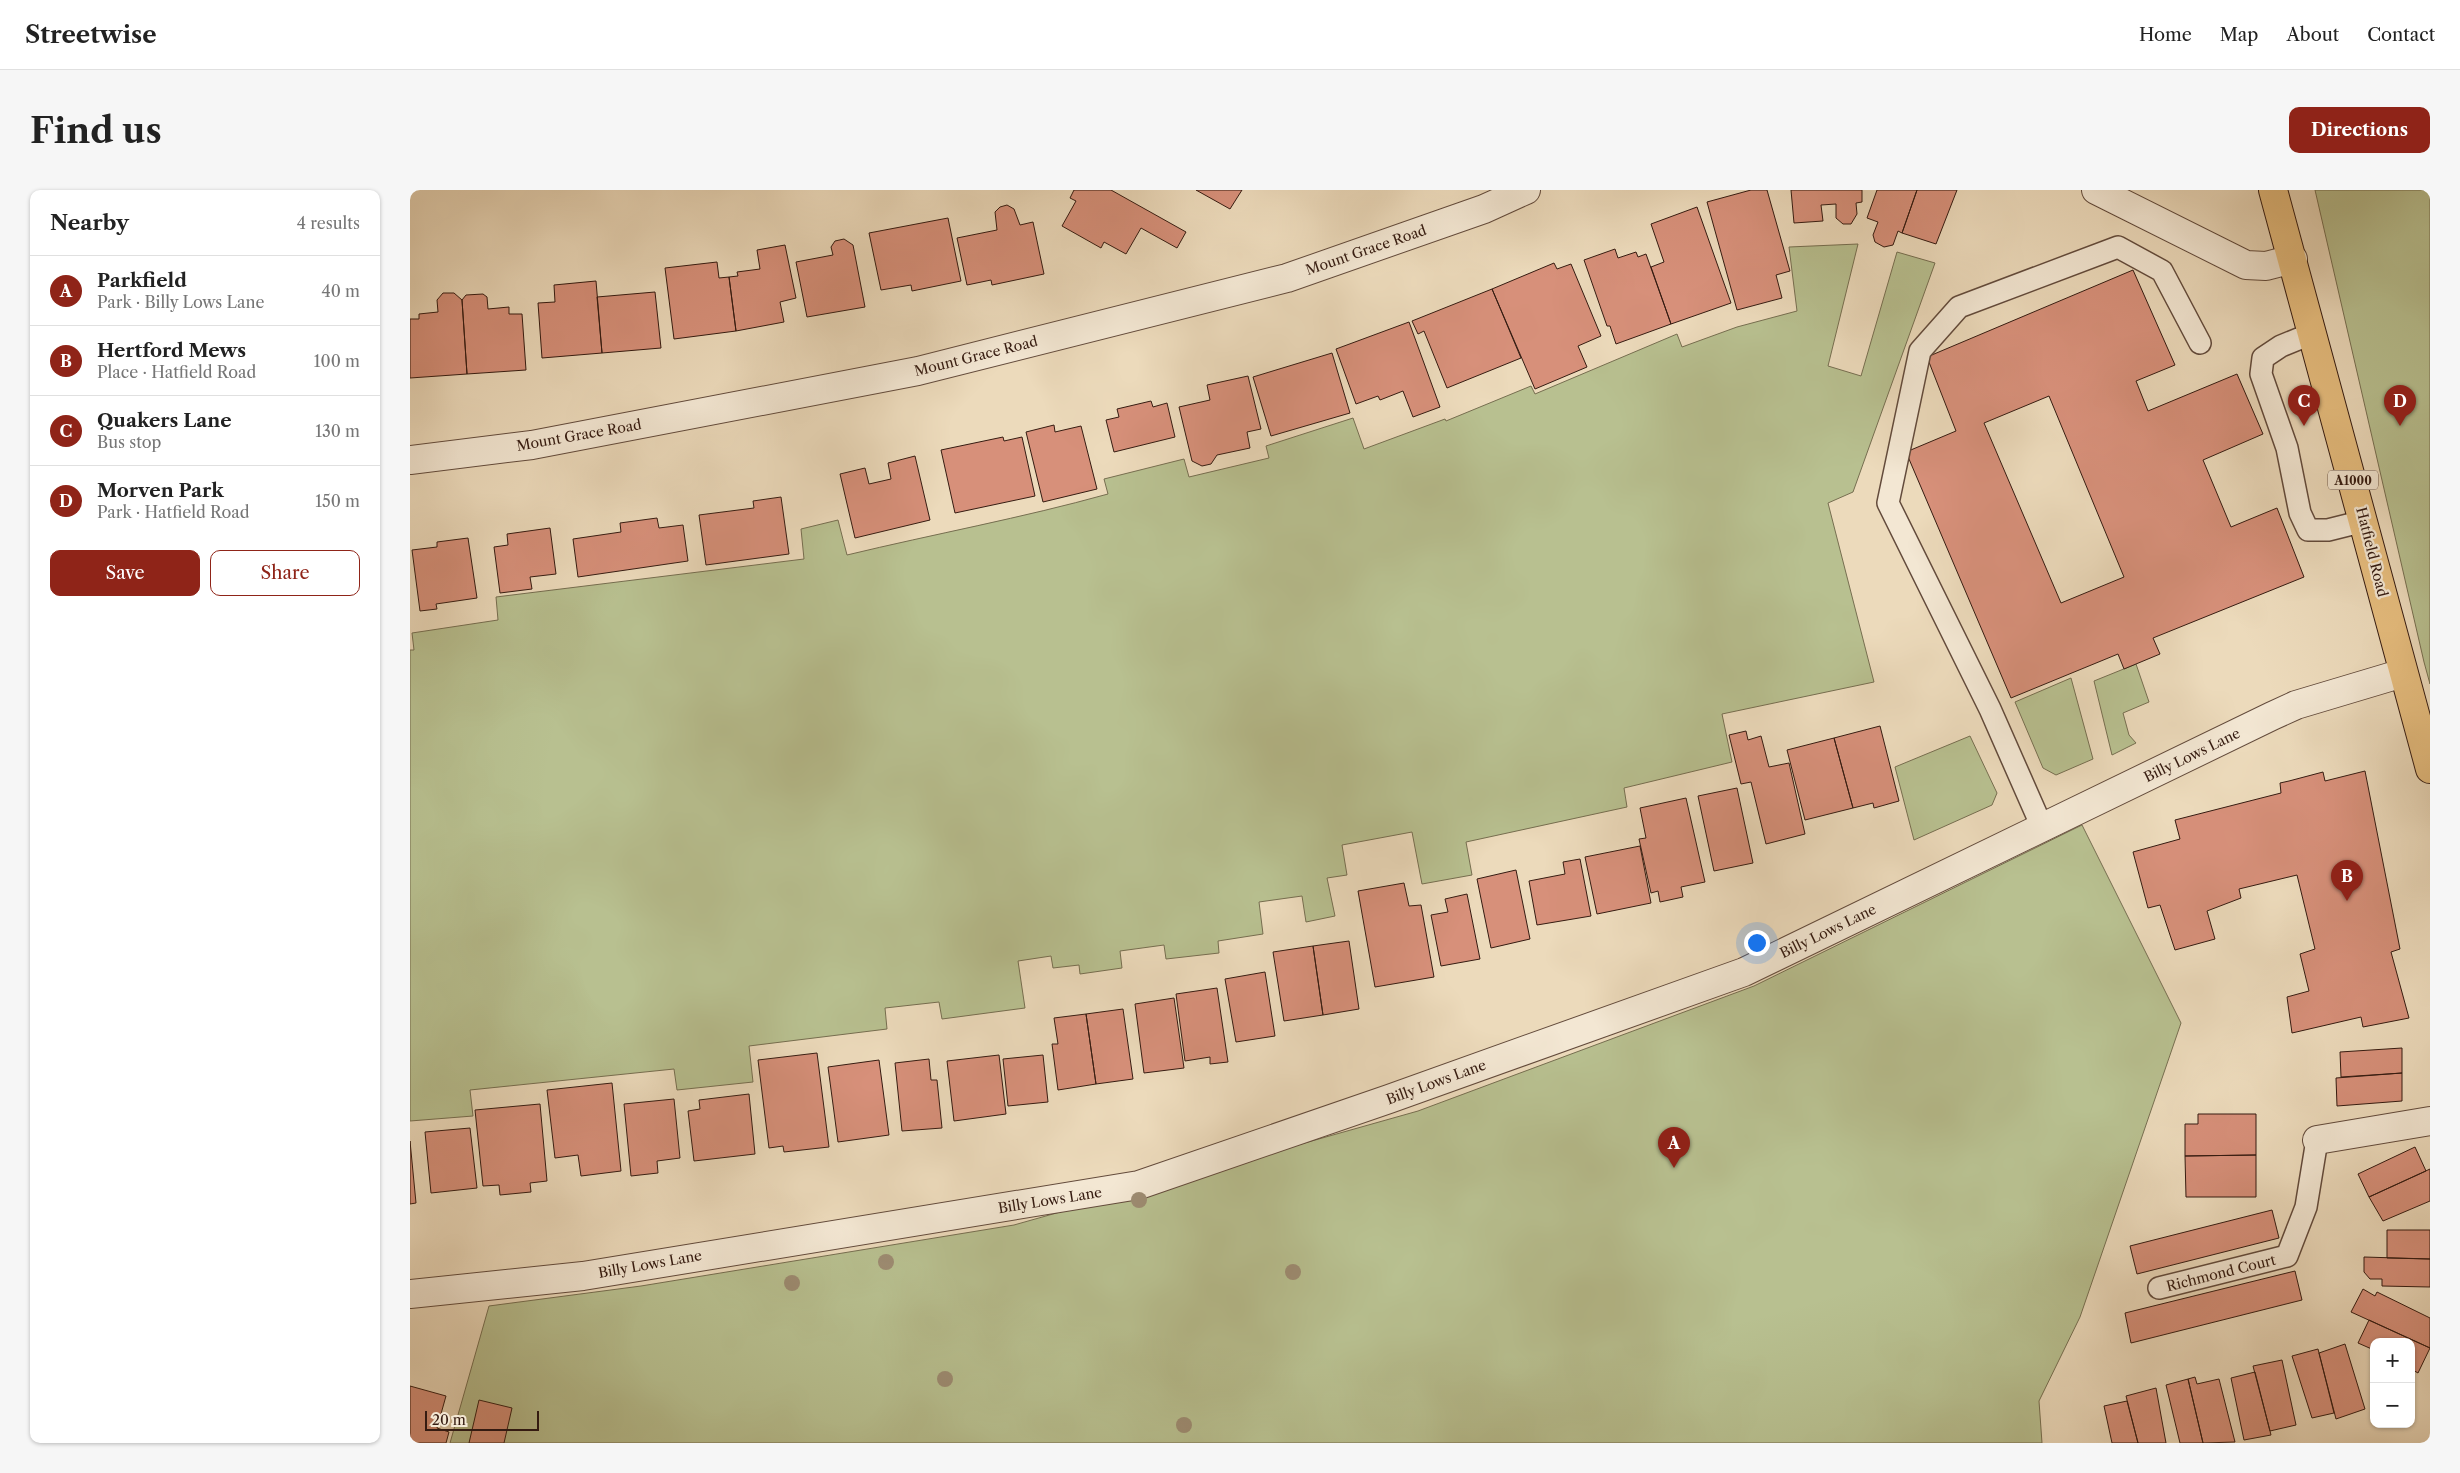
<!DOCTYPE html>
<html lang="en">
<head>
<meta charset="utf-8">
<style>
  body { margin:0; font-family:"Libre Caslon Text",serif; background:#f6f6f6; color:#222 }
  .controls { position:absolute; right:15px; bottom:15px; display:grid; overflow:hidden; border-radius:10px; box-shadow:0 1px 4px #0004 }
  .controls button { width:45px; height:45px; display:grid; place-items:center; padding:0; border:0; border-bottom:1px solid #e0e0e0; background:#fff; color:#222; font:25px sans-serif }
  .scale { position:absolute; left:15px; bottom:12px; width:114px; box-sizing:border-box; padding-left:5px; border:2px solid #351b11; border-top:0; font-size:14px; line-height:18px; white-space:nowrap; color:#351b11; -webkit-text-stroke:4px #f3e7d3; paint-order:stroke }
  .you { position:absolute; left:1346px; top:752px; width:18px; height:18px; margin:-12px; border:4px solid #fff; border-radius:50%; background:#1a73e8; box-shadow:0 0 0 8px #1a73e833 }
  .badge { display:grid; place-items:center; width:32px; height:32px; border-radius:50%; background:#8f2418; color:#fff; font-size:16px; font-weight:700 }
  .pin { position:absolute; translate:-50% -41px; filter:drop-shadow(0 1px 2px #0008) }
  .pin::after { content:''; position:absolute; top:26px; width:18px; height:15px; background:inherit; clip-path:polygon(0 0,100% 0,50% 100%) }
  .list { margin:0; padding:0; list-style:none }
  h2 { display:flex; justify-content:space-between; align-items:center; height:65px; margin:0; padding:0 20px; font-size:21px }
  h2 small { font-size:16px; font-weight:400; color:#767676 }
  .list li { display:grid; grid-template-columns:32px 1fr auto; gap:15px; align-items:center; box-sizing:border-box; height:70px; padding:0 20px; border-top:1px solid #e0e0e0 }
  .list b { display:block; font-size:19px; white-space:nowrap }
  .list p { margin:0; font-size:16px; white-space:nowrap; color:#767676 }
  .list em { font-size:16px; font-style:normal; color:#767676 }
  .actions { display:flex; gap:10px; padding:15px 20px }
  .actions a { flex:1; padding:11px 0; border:1px solid #8f2418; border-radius:10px; text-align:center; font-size:18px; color:#8f2418 }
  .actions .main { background:#8f2418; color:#fff }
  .map { position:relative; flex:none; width:2020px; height:1253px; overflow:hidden; border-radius:10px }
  header { display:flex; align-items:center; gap:30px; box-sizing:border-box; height:70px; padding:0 25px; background:#fff; border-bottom:1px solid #e0e0e0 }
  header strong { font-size:24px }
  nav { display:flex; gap:28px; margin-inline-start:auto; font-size:18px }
  .intro { display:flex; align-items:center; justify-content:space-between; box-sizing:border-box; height:120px; padding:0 30px }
  h1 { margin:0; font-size:35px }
  .button { padding:12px 22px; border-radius:10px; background:#8f2418; color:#fff; font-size:18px; font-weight:700 }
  main { display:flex; gap:30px; padding:0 30px }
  aside { flex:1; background:#fff; border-radius:10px; box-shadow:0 1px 4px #0004 }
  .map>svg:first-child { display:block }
  .green { fill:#b8c090; stroke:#766e50 }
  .building { fill:#d7907a; stroke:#351b11; fill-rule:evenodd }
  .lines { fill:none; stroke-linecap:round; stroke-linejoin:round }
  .service-casing { stroke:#634b3c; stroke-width:24 }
  .minor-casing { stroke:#634b3c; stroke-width:30 }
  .primary-casing { stroke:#351b11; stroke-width:30 }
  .service { stroke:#f3e7d3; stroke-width:21 }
  .minor { stroke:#f3e7d3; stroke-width:28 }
  .primary { stroke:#e6bd7e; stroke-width:28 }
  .tree { fill:#9d8c72 }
  .labels { text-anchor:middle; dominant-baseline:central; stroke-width:4.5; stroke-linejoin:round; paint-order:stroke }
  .shield { fill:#f3e7d3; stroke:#6e584b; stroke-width:1 }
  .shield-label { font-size:12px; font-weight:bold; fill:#351b11 }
  .street-label { font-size:14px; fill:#351b11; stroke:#f3e7d3 }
</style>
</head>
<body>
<header>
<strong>Streetwise</strong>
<nav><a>Home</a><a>Map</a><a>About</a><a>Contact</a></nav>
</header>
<div class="intro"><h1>Find us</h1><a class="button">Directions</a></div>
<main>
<aside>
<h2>Nearby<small>4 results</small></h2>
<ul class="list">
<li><span class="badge">A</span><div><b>Parkfield</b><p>Park · Billy Lows Lane</p></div><em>40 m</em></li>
<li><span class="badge">B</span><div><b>Hertford Mews</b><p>Place · Hatfield Road</p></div><em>100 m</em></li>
<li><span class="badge">C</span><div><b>Quakers Lane</b><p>Bus stop</p></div><em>130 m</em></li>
<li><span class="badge">D</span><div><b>Morven Park</b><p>Park · Hatfield Road</p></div><em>150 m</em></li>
</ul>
<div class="actions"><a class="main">Save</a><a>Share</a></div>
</aside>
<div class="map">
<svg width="2020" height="1253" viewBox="0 0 2020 1253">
  <rect width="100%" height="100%" fill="#ecdabb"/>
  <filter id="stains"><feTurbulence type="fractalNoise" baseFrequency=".004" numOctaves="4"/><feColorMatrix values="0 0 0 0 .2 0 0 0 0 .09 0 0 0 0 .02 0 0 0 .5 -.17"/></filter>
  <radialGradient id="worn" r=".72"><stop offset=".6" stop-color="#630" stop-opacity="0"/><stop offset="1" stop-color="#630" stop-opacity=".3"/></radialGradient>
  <path class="green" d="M1905 0H2020V494L2014 472Z
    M1448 54 1418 176 1451 186 1487 62 1525 73 1443 302 1418 313 1464 492 1312 524 1322 572 1214 598 1217 617 1056 652 1062 685 1012 694 1002 642 932 655 937 685 917 688 925 726 896 732 892 706 849 712 853 744 808 751 809 763 756 769 754 755 710 761 712 778 670 784 669 775 643 778 641 766 608 771 615 818 532 829 529 812 475 818 477 839 339 856 343 892 267 900 264 879 60 900 63 926 0 931V460H4L2 443 88 430 86 407 394 369 391 339 428 330 437 365C524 344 612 328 698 304L694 289 774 269 779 287 859 268 856 256 943 228 954 259 1035 229 1036 231 1121 196 1125 204 1267 144 1272 157 1327 137 1387 121 1379 57Z
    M1726 474 1739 512 1713 523 1719 545 1726 553 1702 565 1684 491Z
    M1661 488 1683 569 1646 585 1633 578 1605 512Z
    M1560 546 1587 603 1582 615 1504 650 1485 577Z
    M1672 635 1771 833 1670 1127 1629 1211 1632 1253H40L79 1116 231 1096 604 1035 1008 921 1344 796Z"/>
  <path class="building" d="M664 0H701L776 42 767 58 731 38 716 64 694 52 691 58 652 36 666 11 660 8Z
    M786 0H832L820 19Z
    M1341 0H1357L1380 81 1366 85 1372 108 1327 120 1297 12Z
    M1381 0H1452V12L1446 13 1447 24 1441 34H1433L1426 28V14L1411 15 1413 31 1384 33Z
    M1467 0H1507L1492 43 1488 41 1483 55 1474 57 1465 52 1463 45 1468 32 1457 28Z
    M1507 0H1547L1526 54 1492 43Z
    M597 15 604 19 610 35 623 32 634 84 582 95 581 90 557 95 547 48 587 40 585 22 590 17Z
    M1287 17 1321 113 1261 134 1241 77 1254 72 1241 34Z
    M538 28 551 91 502 101 501 95 471 100 459 43Z
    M434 49 443 55 455 117 397 127 386 72 423 65 421 57 425 51Z
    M375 55 386 108 370 112 374 132 326 141 319 87 328 86 327 82 350 79 347 60Z
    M1205 59 1208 68 1226 62 1228 67 1236 64 1261 134 1206 154 1200 136H1197L1174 70Z
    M307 72 309 88 319 87 326 141 264 149 255 78Z
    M1144 73 1147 79 1161 74 1191 146 1168 156 1177 177 1125 199 1082 99Z
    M1723 80 1765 175 1726 191 1738 221 1827 184 1853 244 1793 270 1821 337 1867 318 1894 387 1743 448 1750 464 1714 479 1708 464 1601 508 1496 262 1546 241 1517 167ZM1639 206 1714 387 1651 413 1574 233Z
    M186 91 192 163 132 168 128 113 145 112 144 95Z
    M1082 99 1111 168 1037 198 1014 141 1008 144 1002 131Z
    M245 102 251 158 192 163 187 107Z
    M33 103H44L52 110 57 184 0 188V129H9V124L28 122 27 110Z
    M73 104 77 107 78 119 99 117V124H112L116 180 57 184 52 110 56 105Z
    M999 132 1030 217 1003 227 993 201 970 210 968 206 946 214 926 159Z
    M922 163 940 223 861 246 843 187Z
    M838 186 851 239 837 242 840 258 807 265 801 274 792 276 782 271 769 217 800 210 797 195Z
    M741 211 743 217 757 213 765 247 704 262 696 230 709 227 707 219Z
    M644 235 645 242 671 236 687 299 633 312 616 242Z
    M593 247 594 251 612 247 625 306 545 323 531 260Z
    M505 266 520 330 445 348 430 284 455 278 459 294 481 289 478 273Z
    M371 307 379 364 296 375 289 325 344 318 343 311Z
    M247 328 249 338 273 335 278 371 168 387 163 349 211 342 210 333Z
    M140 338 146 384 120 387 122 399 90 403 84 357 98 355 97 344Z
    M58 348 67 408 26 414 27 419 10 421 2 360 27 357V352Z
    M1470 536 1489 611 1464 618 1463 613 1443 618 1424 548Z
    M1336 541 1338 550 1351 546 1359 577 1379 573 1395 644 1356 654 1341 592 1331 594 1319 545Z
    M1424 548 1443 618 1395 630 1377 560Z
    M1955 581 1990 759 1981 762 1999 828 1953 837 1951 827 1882 843 1877 807 1899 801 1890 764 1905 759 1887 685 1829 699 1831 708 1797 721 1805 749 1765 760 1750 715 1738 718 1723 662 1770 649 1765 630 1871 603 1870 593 1879 591 1913 582 1915 591Z
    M1327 598 1343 673 1304 681 1288 606Z
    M1276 608 1295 692 1271 697 1273 707 1250 712 1248 701 1241 703 1229 649 1236 648 1230 618Z
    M1230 656 1241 713 1187 724 1175 667Z
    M1170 669 1181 726 1127 735 1119 691 1155 684 1153 672Z
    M1106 680 1120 749 1081 758 1067 689Z
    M994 693 999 716 1011 715 1024 787 965 797 948 701Z
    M1057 704 1070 769 1031 776 1021 725 1038 722 1035 709Z
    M939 751 949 819 913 825 903 756Z
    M903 756 913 825 874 831 863 762Z
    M855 782 865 846 826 852 815 789Z
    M807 798 818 872 800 874V867L775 871 766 804Z
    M764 808 774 878 734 883 725 814Z
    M713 819 723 889 686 894 676 824Z
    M676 824 686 894 648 900 642 854H648L644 828Z
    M1992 858V883L1931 887 1930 862Z
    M407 863 419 957 374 962 373 956 359 958 348 870Z
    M589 865 596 924 544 931 537 871Z
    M633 865 638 912 598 916 593 869Z
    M519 869 521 890H527L532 938 492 941 485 873Z
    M469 870 479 945 428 952 418 877Z
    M1992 883V911L1927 916 1926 888Z
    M202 893 211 981 171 986 168 965 145 968 137 900Z
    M339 904 345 964 284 971 278 921 290 919 289 910Z
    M264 909 270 968 247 971 248 983 221 986 214 914Z
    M130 914 137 991 120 993 121 1002 90 1005 89 995 73 996 65 920Z
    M1788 924H1846V965L1775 966V934H1788Z
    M60 938 67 998 21 1003 15 942Z
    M0 951 6 1013 0 1014Z
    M2005 957 2016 981 1959 1007 1948 984Z
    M1846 965V1007H1776L1775 966Z
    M2020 979V1011L1973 1031 1959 1007Z
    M1862 1020 1869 1048 1727 1084 1720 1056Z
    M1977 1040H2020V1069L1977 1068Z
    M1954 1067 2020 1069V1097L1972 1096V1089H1960L1954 1082Z
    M1885 1081 1892 1110 1721 1153 1715 1123Z
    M1953 1099 1965 1106 1967 1102 2020 1128V1158L1941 1122Z
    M1959 1130 2020 1158 2008 1183 2001 1179V1152H1964V1160L1948 1153Z
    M1935 1154 1955 1219 1926 1229 1909 1163Z
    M1908 1159 1924 1223 1902 1228 1882 1166Z
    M1872 1170 1886 1235 1860 1241 1843 1176Z
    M1845 1182 1861 1245 1834 1250 1821 1188Z
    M1785 1187 1787 1194 1809 1189 1825 1252 1793 1253 1778 1189Z
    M1778 1189 1793 1253H1770L1756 1195Z
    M0 1196 36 1206 27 1238 39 1242 36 1253H0Z
    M1746 1198 1756 1253H1728L1716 1206Z
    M69 1210 102 1218 94 1253H59Z
    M1717 1211 1728 1253H1702L1694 1216Z"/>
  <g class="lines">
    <g class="service-casing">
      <path id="service" d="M1903 143 1871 156 1853 168 1851 184 1877 258 1890 323 1898 340H1918L1954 331
        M1632 637 1580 519 1478 313 1510 161 1549 117 1708 57 1752 81 1790 153
        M1749 1098 1877 1066 1896 1017 1907 950"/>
    </g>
    <g class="minor-casing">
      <path id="minor" d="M1686 0 1836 75 1856 76 1883 69
        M0 270 122 255 508 181 877 88 1074 19 1116 0
        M1907 950 2020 931
        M0 1104 173 1086 729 995 979 909 1334 782 1862 526 1886 515 1993 483"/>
    </g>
    <g class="primary-casing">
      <path id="primary" d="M1863 0 2020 579"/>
    </g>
    <use href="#service" class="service"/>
    <use href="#minor" class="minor"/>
    <use href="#primary" class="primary"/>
  </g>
  <g class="tree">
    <circle cx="729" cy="1010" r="8"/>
    <circle cx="476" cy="1072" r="8"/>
    <circle cx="883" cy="1082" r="8"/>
    <circle cx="382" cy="1093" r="8"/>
    <circle cx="535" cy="1189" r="8"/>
    <circle cx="774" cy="1235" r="8"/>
  </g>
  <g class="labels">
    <rect class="shield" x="1918" y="280.5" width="50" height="19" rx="4"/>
    <g class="shield-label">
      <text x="1943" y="290">A1000</text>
    </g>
    <g class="street-label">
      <text transform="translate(956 60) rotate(-19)">Mount Grace Road</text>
      <text transform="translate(566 166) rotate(-14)">Mount Grace Road</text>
      <text transform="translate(169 245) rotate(-10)">Mount Grace Road</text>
      <text transform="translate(1962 362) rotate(76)">Hatfield Road</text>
      <text transform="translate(1782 565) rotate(-26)">Billy Lows Lane</text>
      <text transform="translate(1418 741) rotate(-26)">Billy Lows Lane</text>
      <text transform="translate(1026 892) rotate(-20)">Billy Lows Lane</text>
      <text transform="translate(640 1010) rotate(-9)">Billy Lows Lane</text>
      <text transform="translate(240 1074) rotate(-10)">Billy Lows Lane</text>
      <text transform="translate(1811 1083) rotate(-14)">Richmond Court</text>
    </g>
  </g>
  <rect width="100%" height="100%" filter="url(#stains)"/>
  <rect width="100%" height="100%" fill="url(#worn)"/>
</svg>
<div class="controls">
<button>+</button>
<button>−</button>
</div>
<div class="scale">20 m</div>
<div class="you"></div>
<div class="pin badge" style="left:1264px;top:978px">A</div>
<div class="pin badge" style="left:1937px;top:711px">B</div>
<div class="pin badge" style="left:1894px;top:236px">C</div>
<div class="pin badge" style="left:1990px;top:236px">D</div>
</div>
</main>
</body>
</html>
